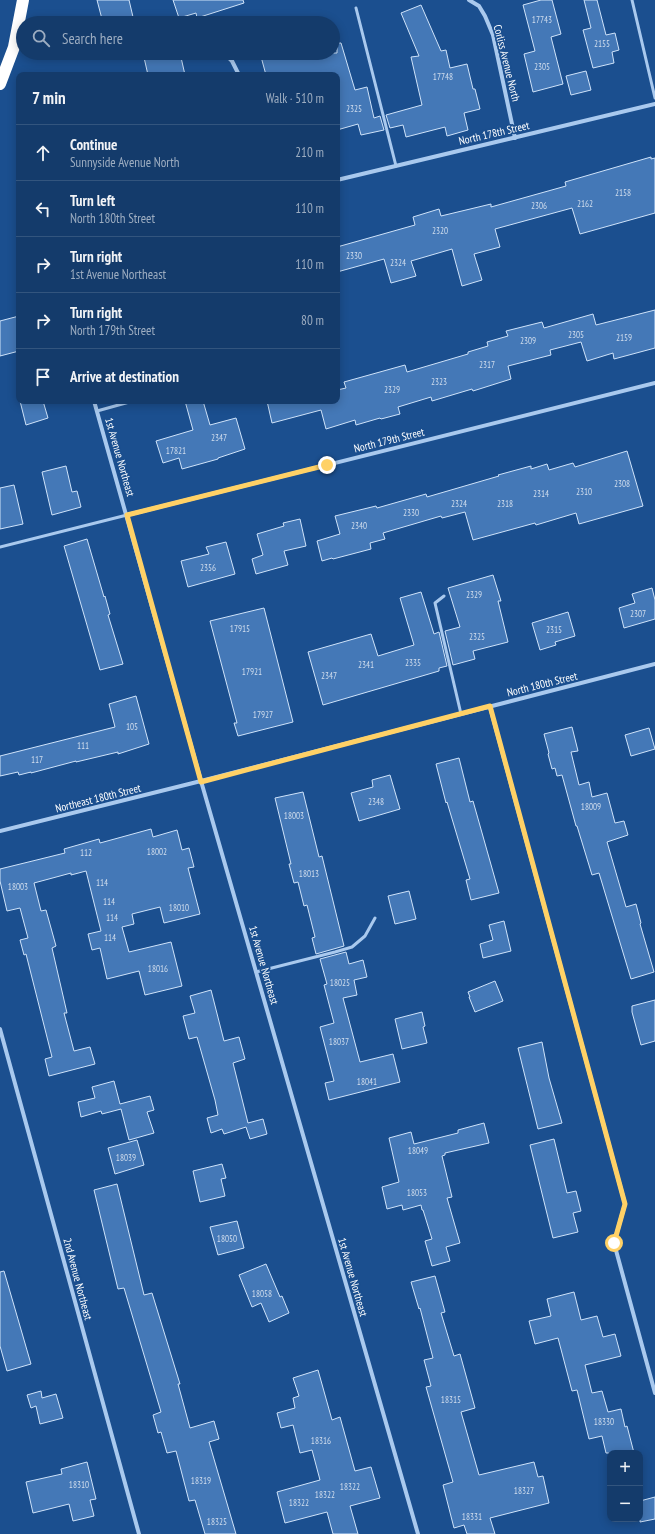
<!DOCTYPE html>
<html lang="en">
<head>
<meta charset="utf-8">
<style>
  body { margin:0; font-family:"PT Sans Narrow",sans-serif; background:#1d4271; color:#f1f3f6 }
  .controls { position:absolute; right:12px; bottom:12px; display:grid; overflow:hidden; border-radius:8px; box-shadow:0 2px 10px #0003 }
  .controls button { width:36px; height:36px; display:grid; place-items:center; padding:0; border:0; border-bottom:1px solid #33557e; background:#143b6b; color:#f1f3f6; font:20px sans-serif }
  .stop { position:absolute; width:12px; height:12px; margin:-9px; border:3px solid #ffd166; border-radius:50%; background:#fff }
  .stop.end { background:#ffd166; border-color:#fff; box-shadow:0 1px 4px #0008 }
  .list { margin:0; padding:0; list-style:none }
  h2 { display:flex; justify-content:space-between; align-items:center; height:52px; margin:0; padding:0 16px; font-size:17px }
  h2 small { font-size:13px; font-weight:400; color:#9dadc1 }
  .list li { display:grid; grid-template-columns:26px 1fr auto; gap:12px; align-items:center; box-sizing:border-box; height:56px; padding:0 16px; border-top:1px solid #33557e }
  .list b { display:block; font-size:15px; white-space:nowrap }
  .list p { margin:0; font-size:13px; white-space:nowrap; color:#9dadc1 }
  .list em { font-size:13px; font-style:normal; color:#9dadc1 }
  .icon { flex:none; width:22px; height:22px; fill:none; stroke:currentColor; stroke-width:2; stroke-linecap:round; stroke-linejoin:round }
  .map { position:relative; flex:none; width:655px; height:1534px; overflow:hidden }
  .search { position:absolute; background:#143b6b; box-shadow:0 2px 10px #0003; left:16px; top:16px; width:324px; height:44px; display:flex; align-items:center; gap:10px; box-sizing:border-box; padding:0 14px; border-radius:22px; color:#9dadc1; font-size:15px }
  .panel { position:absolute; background:#143b6b; box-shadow:0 2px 10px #0003; left:16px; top:72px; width:324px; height:332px; border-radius:8px }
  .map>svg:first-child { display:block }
  .building { fill:#4478b7; stroke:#cfe3fa }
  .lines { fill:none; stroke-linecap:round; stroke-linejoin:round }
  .service { stroke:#a9c9ee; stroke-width:3 }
  .minor { stroke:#a9c9ee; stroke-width:4 }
  .motorway { stroke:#fff; stroke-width:12 }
  .route { stroke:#ffd166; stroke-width:5 }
  .labels { text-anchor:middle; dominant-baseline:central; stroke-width:3.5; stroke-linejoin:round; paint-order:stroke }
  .number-label { font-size:9px; fill:#d0dded }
  .street-label { font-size:11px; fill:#fff; stroke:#1b4f8f }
</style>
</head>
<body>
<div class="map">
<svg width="655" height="1534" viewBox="0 0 655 1534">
  <rect width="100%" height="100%" fill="#1b4f8f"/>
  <path class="building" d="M97 0H129L133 17 129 18 130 23H103Z
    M173 0H243L244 3 197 18 196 13 179 18Z
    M541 0H552L561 34 551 37 563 84 533 92 524 54 535 51 523 5Z
    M584 0H597L606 35 615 33 619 50 612 52 614 63 593 68 583 30 591 28Z
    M421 5 441 51 446 50 450 68 467 64 473 89H475L480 109 464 113 468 130 447 136 445 127 406 137 403 125 390 128 386 115 422 105 411 57 419 56 401 13Z
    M337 43H341L355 90 367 87 374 118 380 116 384 130 361 135 358 124 337 130V75H266L260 53H337Z
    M143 53H180L185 75H148Z
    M586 71 591 90 571 95 566 76Z
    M651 157V159L655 158V213L580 234 572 208 495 229 500 247 474 254 482 280 462 286 452 249 411 261 416 276 391 283 384 259 337 272V247L415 225 413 217 439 209 441 216 491 204V207L566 186 565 182Z
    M655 310V348L614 359 613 353 587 361 581 342 550 350 551 355 508 366 511 379 473 391 472 389 432 401 431 397 398 407 400 414 381 419 380 418 356 425 355 420 326 429 321 410 272 423 267 401H337V390L346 388 344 382 405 365 407 372 468 354V352L488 346 487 342 508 336 506 331 542 322 544 328 593 314 596 325Z
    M19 316V351L0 356V321Z
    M20 401H43L48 418 26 425Z
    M185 401H203L210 425 236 418 245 449 218 458V459L182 469 179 458 163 463 156 441 193 430Z
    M627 451 643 506 579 524 576 513 536 525 535 523 473 540 465 512 442 518 441 516 383 533 385 539 370 543 371 549 333 559 332 558 322 561 317 541 340 534 335 516 376 506 377 508 426 494 427 497 499 476 498 475 531 466V469L547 464 549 470 573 463 575 467Z
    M66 466 72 492 77 491 81 507 52 515 42 472Z
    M14 485 23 524 0 529V488Z
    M300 519 306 546 284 551 288 565 256 574 252 559 263 555 257 534 284 526 283 523Z
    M87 539 104 597 105 596 110 614 108 615 123 664 100 670 64 546Z
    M226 542 235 574 188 587 181 561 209 554 206 547Z
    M493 575 501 601H498L508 642 473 651 475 659 453 665 445 631 460 627 448 588Z
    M652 588 655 600V619L624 628 619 608 635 603 632 594Z
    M421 592 434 634 439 632 447 666 439 668V671L323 705 308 652 371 634 378 656 414 645 400 598Z
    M264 608 293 722 238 736 234 723H237L210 621Z
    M568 612 575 636 555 642 556 645 540 650 532 623Z
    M136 696 149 744 118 754V752L76 762V761L31 773V772L19 775 18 772 0 776V756L115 727 109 704Z
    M572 727 578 751 571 752 579 785 589 782 592 797 607 793 615 823 624 821 628 835 607 842 626 907 636 904 641 923 640 924 654 972 631 979 599 873 592 875 577 826H576L562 775 557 776 555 768 552 769 548 754 549 753 544 734Z
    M649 728 655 749 631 756 625 735Z
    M459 758 470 802 473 801 499 893 471 900 466 880 470 879 447 802 446 803 436 764Z
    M390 775 400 809 359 821 351 793 373 787 372 780Z
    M303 792 319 857 322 856 344 946 316 954 312 938 315 937 307 905 304 906 298 882 294 883 289 864H291L275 798Z
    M151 829 153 837 177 830 182 850 189 848 194 867 188 868 200 914 164 923 160 907 132 914 134 924 122 927 129 952 171 942 182 986 145 995 139 971 107 979 100 948 92 950 88 934 101 931 86 871 71 875V873L34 883 41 911 46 910 56 946 52 948 67 1013H64L74 1051 90 1047 95 1064 49 1076 45 1059 52 1057 26 954 24 955 20 940 28 938 20 908 7 911 0 881V869L65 853 64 849 99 839 100 843Z
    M409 891 416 919 395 924 388 896Z
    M504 921 511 951 483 958 480 944 493 940 489 925Z
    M346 952 349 964 363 960 367 977 354 980 357 995 343 998 360 1062 393 1054 400 1082 329 1100 325 1083 334 1081 320 1027 334 1023 324 985 327 984 320 959Z
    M495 981 503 1001 475 1012 469 997H470L468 992Z
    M211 990 224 1041 239 1037 245 1059 233 1063 248 1123 263 1119 267 1134 250 1139 246 1127 224 1134 222 1129 211 1133 207 1118 218 1115 215 1100 197 1037 189 1039 183 1016 195 1013 190 996Z
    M655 1000V1041L641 1045 632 1012V1006Z
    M422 1012 425 1026 423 1027 427 1043 402 1049 395 1019Z
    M542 1042 549 1078 562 1123 538 1129 518 1048Z
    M114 1081 120 1104 150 1096 154 1110 147 1112 154 1133 129 1140 121 1109 102 1114 101 1111 81 1117 78 1102 95 1098 92 1087Z
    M484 1123 489 1143 445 1153V1155L442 1156 452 1197 447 1198 460 1243 446 1247 450 1261 432 1266 425 1241 432 1239 423 1210H422L421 1205 403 1210 402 1205 387 1209 382 1187 399 1182 389 1138 411 1132 414 1144 458 1133V1130Z
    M554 1139 567 1193 576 1191 581 1211 573 1213 578 1232 553 1238 530 1145Z
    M137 1140 144 1165 115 1174 108 1148Z
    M222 1164 226 1178 221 1179 225 1196 200 1202 193 1171Z
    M117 1184 144 1295 152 1293 180 1384H178L190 1428 214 1421 219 1439 209 1442 236 1534H205L195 1500 189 1501 176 1451 167 1453 161 1432 158 1433 153 1415 161 1412 124 1288 118 1289 94 1190Z
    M237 1221 244 1248 218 1255 210 1227Z
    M266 1264 280 1297 282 1296 289 1313 269 1322 261 1303 252 1307 239 1275Z
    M4 1271 31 1364 7 1371 0 1346V1272Z
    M435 1276 445 1312 441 1313 454 1356 460 1354 475 1408 461 1412 479 1475 534 1462 538 1477 543 1476 549 1503 490 1518 495 1534H467L464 1525 454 1528 443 1485 453 1482 426 1387 431 1386 424 1360 433 1358 420 1308 419 1309 411 1282Z
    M574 1292 581 1320 597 1316 603 1337 615 1334 621 1356 585 1365 592 1393 602 1391 608 1412 621 1409 625 1427 627 1426 634 1453H606L602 1436 589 1439 577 1390 572 1391 558 1338 535 1344 529 1321 551 1316 547 1299Z
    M318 1370 332 1420 340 1417 355 1471 371 1467 380 1498 350 1506 358 1534H333L327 1512 285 1523 277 1492 320 1480 312 1450 300 1453 293 1425 281 1428 277 1413 295 1408 293 1398 299 1396 293 1378Z
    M41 1391 42 1398 56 1394 63 1418 40 1424 36 1406 31 1408 27 1395Z
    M87 1462 96 1499 90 1500 94 1516 73 1521 69 1504 33 1513 26 1482 62 1474 61 1469Z
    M655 1497V1519L640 1522V1501Z"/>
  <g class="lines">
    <path class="service" d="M632 0 655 98
      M356 8 396 166
      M97 411 133 401
      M0 547 127 515
      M444 596 435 603 461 714
      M256 972 335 952 352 947 365 936 375 918"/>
    <path class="minor" d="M469 0 479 6 485 16 493 35 515 138
      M224 53 232 61 239 75
      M337 180 655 104
      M94 401 201 781 418 1534
      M127 515 655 383
      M490 707 625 1204 614 1243 655 1393
      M0 831 201 781 655 664
      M0 1029 139 1534"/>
    <path class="motorway" d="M0 84 14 47 23 0"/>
  </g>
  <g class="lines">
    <path class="route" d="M327 465 127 515 201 782 490 706 625 1204 614 1243"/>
  </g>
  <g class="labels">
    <g class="number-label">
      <text x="542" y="19">17743</text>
      <text x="602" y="43">2155</text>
      <text x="542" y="66">2305</text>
      <text x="443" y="76">17748</text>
      <text x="354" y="108">2325</text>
      <text x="623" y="192">2158</text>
      <text x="585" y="203">2162</text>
      <text x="539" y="205">2306</text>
      <text x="440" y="230">2320</text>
      <text x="354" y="255">2330</text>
      <text x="398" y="262">2324</text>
      <text x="576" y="334">2305</text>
      <text x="624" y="337">2159</text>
      <text x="528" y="340">2309</text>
      <text x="487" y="364">2317</text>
      <text x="439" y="381">2323</text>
      <text x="392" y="389">2329</text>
      <text x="219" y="437">2347</text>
      <text x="176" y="450">17821</text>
      <text x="622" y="483">2308</text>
      <text x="584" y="491">2310</text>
      <text x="541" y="493">2314</text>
      <text x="459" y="503">2324</text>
      <text x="505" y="503">2318</text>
      <text x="411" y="512">2330</text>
      <text x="359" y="525">2340</text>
      <text x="208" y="567">2356</text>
      <text x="474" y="594">2329</text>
      <text x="638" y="613">2307</text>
      <text x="240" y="628">17915</text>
      <text x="554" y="629">2315</text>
      <text x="477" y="636">2325</text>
      <text x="413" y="662">2335</text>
      <text x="366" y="664">2341</text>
      <text x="252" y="671">17921</text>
      <text x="329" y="675">2347</text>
      <text x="263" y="714">17927</text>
      <text x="132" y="726">105</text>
      <text x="83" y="745">111</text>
      <text x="37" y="759">117</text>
      <text x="376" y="801">2348</text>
      <text x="591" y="806">18009</text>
      <text x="294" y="815">18003</text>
      <text x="157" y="851">18002</text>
      <text x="86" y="852">112</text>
      <text x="309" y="873">18013</text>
      <text x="102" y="882">114</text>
      <text x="18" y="886">18003</text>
      <text x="109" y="901">114</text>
      <text x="179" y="907">18010</text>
      <text x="112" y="917">114</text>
      <text x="110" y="937">114</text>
      <text x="158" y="968">18016</text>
      <text x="340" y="982">18025</text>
      <text x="339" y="1041">18037</text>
      <text x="367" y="1081">18041</text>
      <text x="418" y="1150">18049</text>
      <text x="126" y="1157">18039</text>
      <text x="417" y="1192">18053</text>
      <text x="227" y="1238">18050</text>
      <text x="262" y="1293">18058</text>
      <text x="451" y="1399">18315</text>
      <text x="604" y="1421">18330</text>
      <text x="321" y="1440">18316</text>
      <text x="201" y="1480">18319</text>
      <text x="79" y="1484">18310</text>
      <text x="350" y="1486">18322</text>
      <text x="524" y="1490">18327</text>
      <text x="325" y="1494">18322</text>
      <text x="299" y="1502">18322</text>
      <text x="472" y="1516">18331</text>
      <text x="217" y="1521">18325</text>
    </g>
    <g class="street-label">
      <text transform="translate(507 63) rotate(76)">Corliss Avenue North</text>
      <text transform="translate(494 133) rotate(-13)">North 178th Street</text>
      <text transform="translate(389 440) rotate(-14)">North 179th Street</text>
      <text transform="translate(120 457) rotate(74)">1st Avenue Northeast</text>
      <text transform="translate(542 684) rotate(-14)">North 180th Street</text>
      <text transform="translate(98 798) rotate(-14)">Northeast 180th Street</text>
      <text transform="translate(264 965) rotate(74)">1st Avenue Northeast</text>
      <text transform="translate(353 1277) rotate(74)">1st Avenue Northeast</text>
      <text transform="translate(78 1279) rotate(75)">2nd Avenue Northeast</text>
    </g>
  </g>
</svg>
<div class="controls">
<button>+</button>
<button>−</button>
</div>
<div class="stop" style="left:614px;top:1243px"></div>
<div class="stop end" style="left:327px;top:465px"></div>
<div class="search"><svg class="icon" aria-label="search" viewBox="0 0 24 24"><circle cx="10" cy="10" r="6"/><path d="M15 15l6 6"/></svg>Search here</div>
<section class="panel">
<h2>7 min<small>Walk · 510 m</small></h2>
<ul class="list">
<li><svg class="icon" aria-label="ahead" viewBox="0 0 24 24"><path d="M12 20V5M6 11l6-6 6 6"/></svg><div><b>Continue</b><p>Sunnyside Avenue North</p></div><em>210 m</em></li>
<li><svg class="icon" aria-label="left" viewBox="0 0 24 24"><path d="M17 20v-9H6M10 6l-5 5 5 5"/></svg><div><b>Turn left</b><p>North 180th Street</p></div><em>110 m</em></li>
<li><svg class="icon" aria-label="right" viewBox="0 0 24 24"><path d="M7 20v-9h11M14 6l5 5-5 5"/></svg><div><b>Turn right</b><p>1st Avenue Northeast</p></div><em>110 m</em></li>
<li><svg class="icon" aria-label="right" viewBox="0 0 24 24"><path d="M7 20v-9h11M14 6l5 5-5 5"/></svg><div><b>Turn right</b><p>North 179th Street</p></div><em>80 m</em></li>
<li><svg class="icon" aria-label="arrive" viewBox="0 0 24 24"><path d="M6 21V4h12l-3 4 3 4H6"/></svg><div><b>Arrive at destination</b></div></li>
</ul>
</section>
</div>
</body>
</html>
